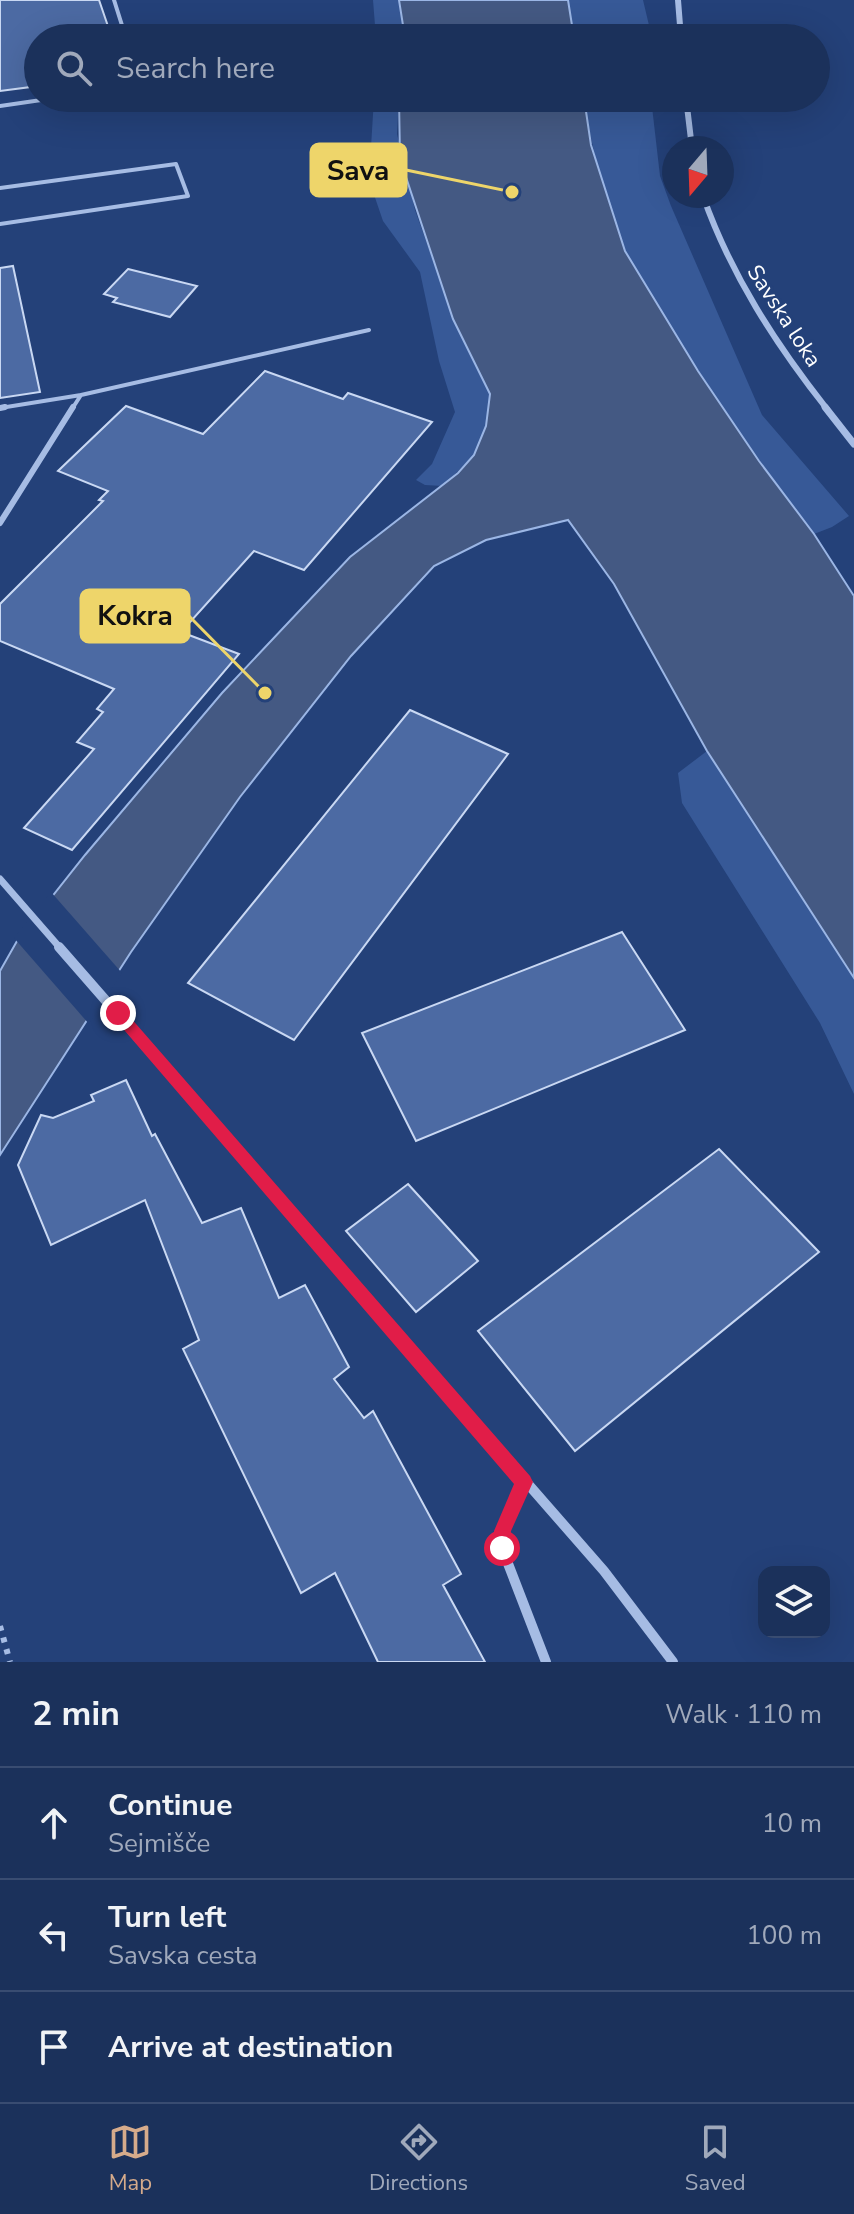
<!DOCTYPE html>
<html lang="en">
<head>
<meta charset="utf-8">
<style>
  body { margin:0; font-family:"Nunito Sans",sans-serif; background:#283d64; color:#f1f3f6 }
  .controls { position:absolute; right:24px; bottom:24px; display:grid; overflow:hidden; border-radius:16px; box-shadow:0 8px 32px #0002 }
  .controls button { width:72px; height:72px; display:grid; place-items:center; padding:0; border:0; border-bottom:2px solid #394c71; background:#1b315b; color:#f1f3f6; font:40px sans-serif }
  .compass { position:absolute; left:662px; top:136px; width:72px; height:72px; border-radius:50%; background:#1b315b; box-shadow:0 8px 32px #0002; rotate:199deg }
  .stop { position:absolute; width:24px; height:24px; margin:-18px; border:6px solid #e11d48; border-radius:50%; background:#fff }
  .stop.end { background:#e11d48; border-color:#fff; box-shadow:0 2px 8px #0008 }
  .list { margin:0; padding:0; list-style:none }
  h2 { display:flex; justify-content:space-between; align-items:center; height:104px; margin:0; padding:0 32px; font-size:34px }
  h2 small { font-size:26px; font-weight:400; color:#a0a9bb }
  .list li { display:grid; grid-template-columns:52px 1fr auto; gap:24px; align-items:center; box-sizing:border-box; height:112px; padding:0 32px; border-top:2px solid #394c71 }
  .list b { display:block; font-size:30px; white-space:nowrap }
  .list p { margin:0; font-size:26px; white-space:nowrap; color:#a0a9bb }
  .list em { font-size:26px; font-style:normal; color:#a0a9bb }
  .icon { flex:none; width:44px; height:44px; fill:none; stroke:currentColor; stroke-width:2; stroke-linecap:round; stroke-linejoin:round }
  .map { position:relative; flex:none; width:854px; height:1662px; overflow:hidden }
  .search { position:absolute; background:#1b315b; box-shadow:0 8px 32px #0002; left:24px; right:24px; top:24px; height:88px; display:flex; align-items:center; gap:20px; box-sizing:border-box; padding:0 28px; border-radius:44px; color:#a0a9bb; font-size:30px }
  .sheet { height:440px; background:#1b315b }
  nav { display:flex; justify-content:space-around; align-items:center; box-sizing:border-box; height:112px; border-top:2px solid #394c71; background:#1b315b; font-size:22px; color:#a0a9bb }
  nav a { display:grid; justify-items:center; gap:4px }
  nav .on { color:#d6ab8b }
  .map>svg:first-child { display:block }
  .green { fill:#375997 }
  .water { fill:#445983; stroke:#9bb6e5; stroke-width:2 }
  .pier { fill:#244179 }
  .building { fill:#4c6aa3; stroke:#c9d8f3; stroke-width:2 }
  .lines { fill:none; stroke-linecap:round; stroke-linejoin:round }
  .path { stroke:#a6bce4; stroke-width:6; stroke-dasharray:5 7; stroke-linecap:butt }
  .lane-far1 { stroke:#a6bce4; stroke-width:4 }
  .lane { stroke:#a6bce4; stroke-width:6 }
  .street-far2 { stroke:#a6bce4; stroke-width:6 }
  .street-far1 { stroke:#a6bce4; stroke-width:7 }
  .street { stroke:#a6bce4; stroke-width:10 }
  .route { fill:#e11d48 }
  .labels { text-anchor:middle; dominant-baseline:central; stroke-width:6; stroke-linejoin:round; paint-order:stroke }
  .far-street-label { font-size:22px; fill:#fff; stroke:#244179 }
  .leader { fill:none; stroke:#eed56a; stroke-width:3 }
  .callout-dot { fill:#eed56a; stroke:#244179; stroke-width:3 }
  .callout { fill:#eed56a; stroke:#eed56a; stroke-width:3 }
  .callout-label { font-size:28px; text-anchor:middle; font-weight:bold; fill:#111 }
</style>
</head>
<body>
<div class="map">
<svg width="854" height="1662" viewBox="0 0 854 1662">
  <rect width="100%" height="100%" fill="#244179"/>
  <path class="green" d="M373 0H399L405 38H376Z
    M568 0H643L652 38H574Z
    M374 98H399L397 134 415 210 454 319 490 394 486 426 474 455 443 486 425 485 416 480 432 464 455 412 439 361 420 272 383 221 369 180Z
    M584 98H651L660 176 671 206 762 415 849 516 832 527 814 534C763 467 716 400 672 329 656 303 637 278 625 250 604 203 592 149 584 98Z
    M707 751 854 978V1094L820 1023 682 803 678 773Z"/>
  <path class="water" d="M399 0H568L574 38H405Z
    M399 98H584L591 145 625 251 698 371 759 461 814 534 854 596V978L707 751 614 584 568 520 486 540 434 566 351 656 240 797 131 952 0 1155V971L17 941 85 855 222 693 350 557 458 473 474 455 486 426 490 394 453 319 400 159Z"/>
  <path class="pier" d="M51 892 122 973 89 1024 14 938Z"/>
  <path class="building" d="M0 0H99L112 38H38V86L0 91Z
    M13 266 40 392 0 398V268Z
    M128 269 197 286 170 317 113 302 117 298 104 294Z
    M265 371 343 399 348 393 432 422 304 570 254 551 181 632 239 654 72 850 24 828 94 749 77 742 103 712 97 709 114 689 0 641V604L103 501 99 500 108 491 58 471 126 406 203 434Z
    M410 710 508 754 294 1040 188 983Z
    M622 932 685 1030 416 1141 362 1033Z
    M126 1080 152 1136 155 1134 202 1223 241 1208 279 1298 305 1285 349 1367 334 1379 364 1418 373 1411 461 1574 443 1585 485 1662H378L335 1573 301 1593 183 1349 199 1340 145 1200 51 1245 18 1165 41 1115 53 1118 94 1101 91 1095Z
    M719 1149 819 1252 575 1451 478 1331Z
    M408 1184 478 1261 416 1312 346 1231Z"/>
  <g class="lines">
    <path class="path" d="M0 1626 10 1662"/>
    <path class="lane-far1" d="M114 0 126 38
      M0 106 55 98
      M0 188 176 164 188 196 0 224
      M81 395 369 330
      M0 408 81 395 72 409"/>
    <path class="lane" d="M0 408 5 407
      M0 523 73 407"/>
    <path class="street-far2" d="M678 0 681 38
      M686 98 692 148
      M703 196C731 275 775 343 827 409"/>
    <path class="street-far1" d="M825 407 854 444
      M0 879 61 949"/>
    <path class="street" d="M59 947 604 1571 673 1662
      M524 1482 502 1531V1548L546 1662"/>
  </g>
  <path class="route" d="M118 1007 123 1009 530 1476 533 1482 511 1531 508 1554 502 1557 496 1554 494 1531 514 1484 113 1017V1009Z"/>
  <g class="labels">
    <g class="far-street-label">
      <text transform="translate(784 316) rotate(57)">Savska loka</text>
    </g>
  </g>
  <path class="leader" d="M512 192L406 170M265 693L189 616"/>
  <g class="callout-dot">
    <circle cx="512" cy="192" r="8"/>
    <circle cx="265" cy="693" r="8"/>
  </g>
  <g class="callout">
    <rect x="311" y="144" width="95" height="52" rx="8"/>
    <rect x="81" y="590" width="108" height="52" rx="8"/>
  </g>
  <g class="callout-label">
    <text x="358" y="180">Sava</text>
    <text x="135" y="625">Kokra</text>
  </g>
</svg>
<div class="controls">
<button><svg class="icon" aria-label="layers" viewBox="0 0 24 24"><path d="M12 4l9 5-9 5-9-5zM3 14l9 5 9-5"/></svg></button>
</div>
<svg class="compass" viewBox="-18 -18 36 36"><path d="M0-13l5 13h-10z" fill="#e53935"/><path d="M0 13l5-13h-10z" fill="#a0a9bb"/></svg>
<div class="stop" style="left:502px;top:1548px"></div>
<div class="stop end" style="left:118px;top:1013px"></div>
<div class="search"><svg class="icon" aria-label="search" viewBox="0 0 24 24"><circle cx="10" cy="10" r="6"/><path d="M15 15l6 6"/></svg>Search here</div>
</div>
<section class="sheet">
<h2>2 min<small>Walk · 110 m</small></h2>
<ul class="list">
<li><svg class="icon" aria-label="ahead" viewBox="0 0 24 24"><path d="M12 20V5M6 11l6-6 6 6"/></svg><div><b>Continue</b><p>Sejmišče</p></div><em>10 m</em></li>
<li><svg class="icon" aria-label="left" viewBox="0 0 24 24"><path d="M17 20v-9H6M10 6l-5 5 5 5"/></svg><div><b>Turn left</b><p>Savska cesta</p></div><em>100 m</em></li>
<li><svg class="icon" aria-label="arrive" viewBox="0 0 24 24"><path d="M6 21V4h12l-3 4 3 4H6"/></svg><div><b>Arrive at destination</b></div></li>
</ul>
</section>
<nav>
<a class="on"><svg class="icon" aria-label="map" viewBox="0 0 24 24"><path d="M3 6l6-2 6 2 6-2v14l-6 2-6-2-6 2zM9 4v14M15 6v14"/></svg>Map</a>
<a><svg class="icon" aria-label="directions" viewBox="0 0 24 24"><path d="M12 3l9 9-9 9-9-9zM9 14v-3h6M13 9l2 2-2 2"/></svg>Directions</a>
<a><svg class="icon" aria-label="saved" viewBox="0 0 24 24"><path d="M7 4h10v16l-5-4-5 4z"/></svg>Saved</a>
</nav>
</body>
</html>
